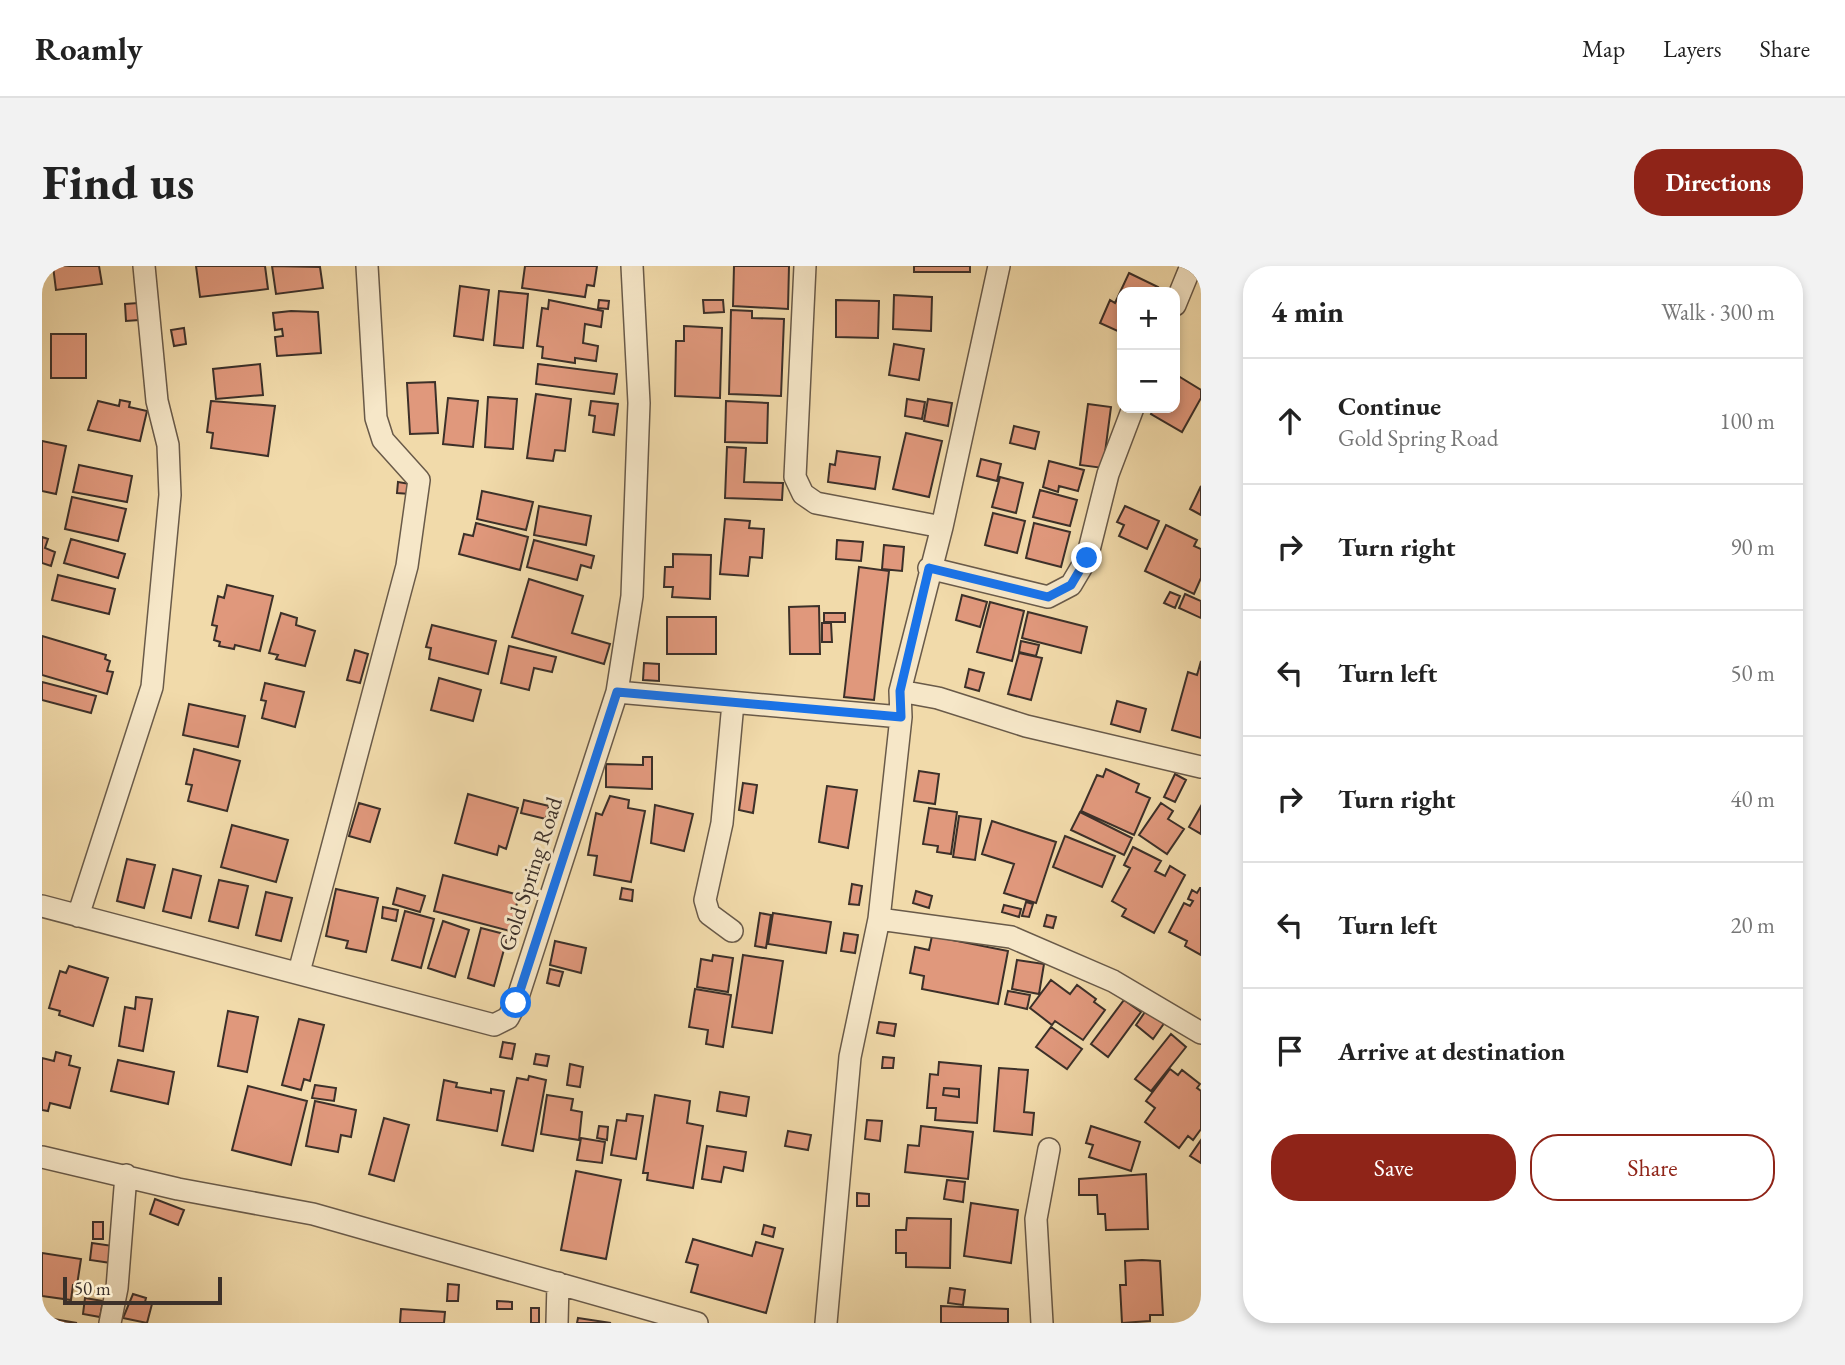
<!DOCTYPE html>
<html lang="en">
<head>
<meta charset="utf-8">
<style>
  body { margin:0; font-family:"EB Garamond",serif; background:#f2f2f2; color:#222 }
  .controls { position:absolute; right:21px; top:21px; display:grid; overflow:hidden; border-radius:14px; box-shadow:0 4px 10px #0003 }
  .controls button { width:63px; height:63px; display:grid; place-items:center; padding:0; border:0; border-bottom:2px solid #e0e0e0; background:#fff; color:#222; font:35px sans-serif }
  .scale { position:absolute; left:21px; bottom:18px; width:159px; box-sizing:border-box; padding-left:7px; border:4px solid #3c3029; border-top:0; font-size:19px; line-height:24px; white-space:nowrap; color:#3c3029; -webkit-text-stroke:5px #f6e7c8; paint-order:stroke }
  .stop { position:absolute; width:21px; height:21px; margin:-16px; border:5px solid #1a73e8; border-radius:50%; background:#fff }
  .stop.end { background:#1a73e8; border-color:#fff; box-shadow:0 2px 7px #0008 }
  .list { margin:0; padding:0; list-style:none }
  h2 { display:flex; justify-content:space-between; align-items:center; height:91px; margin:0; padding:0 28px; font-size:30px }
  h2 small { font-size:23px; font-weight:400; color:#767676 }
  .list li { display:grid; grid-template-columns:46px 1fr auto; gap:21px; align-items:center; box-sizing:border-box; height:126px; padding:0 28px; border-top:2px solid #e0e0e0 }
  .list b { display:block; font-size:26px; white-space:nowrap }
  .list p { margin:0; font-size:23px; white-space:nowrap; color:#767676 }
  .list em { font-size:23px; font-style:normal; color:#767676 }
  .actions { display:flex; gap:14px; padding:21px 28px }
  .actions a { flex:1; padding:16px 0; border:2px solid #8f2418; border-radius:28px; text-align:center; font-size:24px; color:#8f2418 }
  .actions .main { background:#8f2418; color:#fff }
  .icon { flex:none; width:38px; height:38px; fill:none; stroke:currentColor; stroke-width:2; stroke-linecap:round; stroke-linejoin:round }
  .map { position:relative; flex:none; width:1159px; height:1057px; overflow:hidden; border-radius:28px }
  header { display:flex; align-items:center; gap:42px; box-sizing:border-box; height:98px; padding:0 35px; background:#fff; border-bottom:2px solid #e0e0e0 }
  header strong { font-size:33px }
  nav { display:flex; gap:38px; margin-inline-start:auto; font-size:24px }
  .intro { display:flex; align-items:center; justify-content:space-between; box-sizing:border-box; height:168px; padding:0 42px }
  h1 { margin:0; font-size:49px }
  .button { padding:18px 32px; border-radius:28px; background:#8f2418; color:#fff; font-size:24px; font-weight:700 }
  main { display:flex; gap:42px; padding:0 42px }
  aside { flex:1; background:#fff; border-radius:28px; box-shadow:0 4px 10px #0003 }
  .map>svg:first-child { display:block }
  .building { fill:#e0987c; stroke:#3c3029; stroke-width:2; fill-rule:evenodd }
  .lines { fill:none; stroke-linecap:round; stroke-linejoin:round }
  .minor-casing { stroke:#695a49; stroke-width:24 }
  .minor { stroke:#f6e7c8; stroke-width:21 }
  .route { stroke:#1a73e8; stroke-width:9 }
  .labels { text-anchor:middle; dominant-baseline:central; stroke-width:6; stroke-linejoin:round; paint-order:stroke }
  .street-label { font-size:23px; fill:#3c3029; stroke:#f6e7c8 }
</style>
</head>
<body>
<header>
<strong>Roamly</strong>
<nav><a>Map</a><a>Layers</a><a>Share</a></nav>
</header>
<div class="intro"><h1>Find us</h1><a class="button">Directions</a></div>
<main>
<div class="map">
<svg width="1159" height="1057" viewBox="0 0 1159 1057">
  <rect width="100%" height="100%" fill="#f1daaa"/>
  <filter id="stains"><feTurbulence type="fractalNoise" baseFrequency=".00286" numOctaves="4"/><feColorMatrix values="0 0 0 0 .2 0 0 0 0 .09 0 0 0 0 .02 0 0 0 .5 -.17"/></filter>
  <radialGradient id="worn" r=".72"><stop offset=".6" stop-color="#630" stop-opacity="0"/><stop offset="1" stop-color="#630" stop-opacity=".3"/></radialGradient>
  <path class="building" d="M11 0H57L60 18 14 24Z
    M154 0H223L226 23 158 31Z
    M230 0 278 1 281 22 234 28Z
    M483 0H555L552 20 545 19 543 31 480 22Z
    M692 0H747L746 43 691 40Z
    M872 0H928V6H872Z
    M1087 7 1116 21 1114 26H1080V67L1058 57 1068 34 1073 37Z
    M418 20 447 24 441 74 412 70Z
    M457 25 486 28 481 82 452 79Z
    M852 29 890 31 889 65 851 63Z
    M507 34 561 45 559 61 543 58 541 77 556 80 554 95 533 92V97L500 92 501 81 495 80 500 42 506 43Z
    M557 34 567 35 566 43 556 42Z
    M661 34H681L682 46 662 47Z
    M794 34 837 35 836 72 794 71Z
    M96 37 97 54 84 55 83 38Z
    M689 44 710 45V52L742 53 739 130 687 128Z
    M249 45 276 46 279 87 235 90 233 71 241 70 240 63 233 64 231 47Z
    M642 60 680 62 678 132 633 130 634 75H642Z
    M142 62 144 78 132 80 129 64Z
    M9 68H44V112H9Z
    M852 78 882 83 877 114 847 109Z
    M218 98 221 129 174 133 171 103Z
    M496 98 575 108 572 128 494 118Z
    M1133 108 1159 124V132L1140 166 1109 148 1112 142H1133Z
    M393 116 396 167 368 168 365 117Z
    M494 128 529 133 523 185 513 184 511 195 485 192Z
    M446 131 475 133 471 183 443 181Z
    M406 132 436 135 431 181 401 178Z
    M865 133 883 136 880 153 863 150Z
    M886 133 910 137 906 160 882 155Z
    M78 134 88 136 87 141 105 145 98 175 46 164 56 135 77 140Z
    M169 135 233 140 226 190 169 182 171 167 165 166Z
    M549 135 576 138 572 169 551 166 553 150 547 149Z
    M684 135 726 137 725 177 683 176Z
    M1046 138 1069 141 1061 202 1038 199Z
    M972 160 997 166 993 183 968 177Z
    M864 167 900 175 887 231 851 223Z
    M0 175 24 180 14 228 0 225Z
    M685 181 704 182 702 216 741 217 740 234 683 232Z
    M795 185 838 191 833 223 786 216 788 198 793 199Z
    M939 193 959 198 955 215 935 210Z
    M1007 195 1042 204 1036 225 1017 220 1016 226 1001 221Z
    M37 199 90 210 85 236 31 226Z
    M958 211 981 217 974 247 950 241Z
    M356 216 368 218V228L355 227Z
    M1159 220V249L1148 243Z
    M998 224 1035 234 1028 260 991 251Z
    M440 225 491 236 484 264 435 253Z
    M30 231 84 243 76 275 23 263Z
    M497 240 549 250 544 279 492 269Z
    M1083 240 1117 255 1105 283 1077 270 1082 259 1075 256Z
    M951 247 983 255 975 287 943 279Z
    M683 253 708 255 707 262 722 263 720 292 708 291 706 310 678 308Z
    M434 257 486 271 478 304 417 288 422 268 431 270Z
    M992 257 1028 266 1019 301 984 292Z
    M1124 259 1155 274 1152 280 1159 283V312L1152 328 1103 305Z
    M0 271 6 273 3 282 13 286 9 300 0 297Z
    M29 273 83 288 76 312 22 297Z
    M492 274 552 290 549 302 539 299 535 314 485 301Z
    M795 274 821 276 819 295 794 293Z
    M842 279 862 281 860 305 840 303Z
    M631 288 669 289 668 333 630 331 631 321H622L623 301H631Z
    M817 301 847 305 832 434 802 431Z
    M16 309 73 323 67 348 10 334Z
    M487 313 541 330 530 367 568 378 562 398 470 371Z
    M185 319 231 330 218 385 193 379 192 383 177 380 178 376 172 374 175 360 170 359 176 330 182 332Z
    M1128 326 1138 330 1133 342 1122 337Z
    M1143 328 1159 335V352L1137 342Z
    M920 329 945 336 938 361 914 354Z
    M948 336 982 345 970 395 935 386Z
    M777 340 778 388H748L747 341Z
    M986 346 1045 361 1039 387 980 372Z
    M239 347 255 352 254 359 273 365 263 400 234 393 236 389 227 387Z
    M782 347H803V356H782Z
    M625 351H674V388H625Z
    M780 357H789L790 376H780Z
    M390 359 454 375 446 408 387 393 389 382 384 381Z
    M0 370 64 389 63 393 68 395 65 405 71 406 65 428 0 409Z
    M979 375 997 379 994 390 977 386Z
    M467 380 514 391 510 406 492 402 487 424 459 417Z
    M313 384 326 388 318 417 305 414Z
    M977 387 1000 392 989 434 966 428Z
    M1159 395V472L1130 464 1146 406 1155 409Z
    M602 397 617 398V415L601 414Z
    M927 403 942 407 937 425 923 421Z
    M397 412 439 424 431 455 389 444Z
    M0 416 54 430 49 447 0 434Z
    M223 417 262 426 253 461 220 452 224 435 219 434Z
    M1075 435 1104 443 1098 466 1069 458Z
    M147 438 203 450 196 481 141 469Z
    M152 483 198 495 185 545 146 535 150 519 144 518Z
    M601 491H610V523L564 521V498L601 499Z
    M1064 503 1097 518 1094 526 1108 532 1092 569 1039 545 1055 509 1061 511Z
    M877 505 897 508 893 538 872 535Z
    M1133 508 1144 514 1133 536 1122 531Z
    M701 517 715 519 711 547 697 544Z
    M785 520 815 524 806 582 777 576Z
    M426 528 476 542 464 583 457 580 455 589 413 577Z
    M568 530 587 534 586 542 603 545 589 616 552 609 555 590 546 589 554 547 560 549Z
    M482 534 507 540 504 553 479 547Z
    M317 537 338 543 328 576 307 570Z
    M1119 537 1131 545 1126 553 1142 563 1125 588 1097 569Z
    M613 539 651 548 642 585 609 577Z
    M1159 540V568L1147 561Z
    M887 542 915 546 909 588 895 586 896 580 881 578Z
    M1038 546 1090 572 1082 589 1029 564Z
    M917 550 939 553 933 594 911 591Z
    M950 555 1014 576 994 637 962 627 972 598 940 588Z
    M190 559 246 574 234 616 179 601Z
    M1023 570 1073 590 1060 621 1011 601Z
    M1091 581 1119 595 1113 605 1123 610 1128 600 1143 609 1112 667 1080 650 1084 643 1070 635 1088 602 1082 599Z
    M85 593 113 599 102 642 75 635Z
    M131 603 159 610 149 652 121 645Z
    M401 609 477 629 468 665 392 645Z
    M177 614 206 620 196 662 167 655Z
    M810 618 820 620 817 639 807 638Z
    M355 622 383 630 378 646 351 638Z
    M580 622 591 624 590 635 578 633Z
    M1158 622H1159V689L1143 680 1145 675 1127 666 1142 637 1148 640 1151 635 1146 633 1150 624 1155 627Z
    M294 623 336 632 324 686 304 682 306 675 284 670Z
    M874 625 890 630 887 642 871 637Z
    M224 626 250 632 239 675 214 669Z
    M984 636 991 638 987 651 980 650Z
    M962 639 979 643 977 651 960 646Z
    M341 641 356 644 354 655 340 652Z
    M363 645 392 653 379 702 350 694Z
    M718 647 729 649 724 682 713 680Z
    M731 647 789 656 784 687 726 678Z
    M1005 649 1014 651 1011 662 1002 660Z
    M401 655 427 664 413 711 386 702Z
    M439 662 466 669 452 720 426 712Z
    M802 667 816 669 813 687 799 685Z
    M890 670 966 685 956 738 880 723 882 710 868 707 873 681 887 684Z
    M513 675 544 682 539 707 508 699Z
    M671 689 691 692 686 726 655 721 659 693 670 695Z
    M701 689 741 695 730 767 690 761Z
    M975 694 1002 698 997 728 970 723Z
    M27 700 66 712 51 760 17 749 18 745 7 742 18 705 24 707Z
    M508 703 521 706 517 720 505 717Z
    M1009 714 1028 728 1035 719 1054 733 1052 736 1063 744 1041 774 1013 755 1010 759 988 742Z
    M653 723 689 729 681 781 664 778 666 764 647 761Z
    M966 725 988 729 985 743 963 738Z
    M94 731 110 733 101 785 77 780 83 741 93 743Z
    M1082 734 1099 746 1066 791 1049 778Z
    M1105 743 1123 756 1111 773 1094 759Z
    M186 745 216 751 205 806 176 800Z
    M257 753 282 759 268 815 262 813 259 824 240 819Z
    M837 756 854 758 852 770 835 767Z
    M1009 761 1040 783 1025 803 994 781Z
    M1129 768 1144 781 1109 825 1093 813Z
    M461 776 473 778 470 793 458 791Z
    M14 786 29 790 27 799 38 802 28 842 8 837 6 845 0 844V792L12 795Z
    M494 788 507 790 505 800 492 798Z
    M841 791 852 792 851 802H840Z
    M76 794 132 806 126 838 69 825Z
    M897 796 939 800 935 857 893 854 894 842H885L888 808 896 809ZM902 822 917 823V831L901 829Z
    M528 798 541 801 538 821 525 819Z
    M957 802 986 804 982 846 992 847 990 869 952 865Z
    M1128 803 1136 809 1140 804 1158 818 1155 822 1159 825V863L1151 874 1146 870 1137 882 1103 856 1113 842 1104 835Z
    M487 810 504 814 491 885 460 879 475 812 486 814Z
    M402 814 415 817 414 821 449 827V823L462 825 455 865 395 854Z
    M273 819 294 822 292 835 270 832Z
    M206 820 265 835 249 899 190 884Z
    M902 822 917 823V831L901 829Z
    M678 826 707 831 704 850 675 845Z
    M505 829 531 833 529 844 540 846 537 874 499 868Z
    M613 829 648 835 645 857 661 860 651 922 605 914 606 907H601Z
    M273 835 314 844 309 871 299 869 296 886 264 880Z
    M585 848 601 850 594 893 569 889 575 854 584 855Z
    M342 852 367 859 352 915 327 908Z
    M825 854 840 855 838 875 823 873Z
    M557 860 566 861 565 874 555 872Z
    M879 860 931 866 926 913 863 906 866 879 877 880Z
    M1049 860 1098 876 1089 905 1047 891 1051 879 1044 877Z
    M746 865 769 869 766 884 743 880Z
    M539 872 563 876 560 897 535 894Z
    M1159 874V897L1148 890Z
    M665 880 704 886 701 905 682 901 679 916 660 913Z
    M534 905 579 914 564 993 519 984Z
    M1104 908 1106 963 1064 964 1063 948H1056L1055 929H1037V913Z
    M905 914 923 916 921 936 902 933Z
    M815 927 827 928V940H815Z
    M113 933 142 944 136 959 108 948Z
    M929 937 976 944 969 997 922 990Z
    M865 952 909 953 908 1002 864 1001V987H854V964H864Z
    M51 956H61V973H51Z
    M722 959 733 962 731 971 720 968Z
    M651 973 710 990 714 976 741 983 724 1047 649 1026 656 999 644 996Z
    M50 977 71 980 69 997 48 994Z
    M0 987 39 993 35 1019H31L29 1034 0 1030Z
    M1100 994 1118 995 1121 1049H1108V1055L1080 1057 1078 1019H1084L1083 995Z
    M406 1018 417 1019 416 1035H405Z
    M908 1022 923 1024 921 1039 906 1037Z
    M91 1028 104 1032 103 1036 110 1038 105 1057 81 1052Z
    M43 1032 61 1035 58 1051 41 1048Z
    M455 1035 470 1036V1043H455Z
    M899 1040 966 1043V1057H899Z
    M489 1042H497V1057H489Z
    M359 1043 403 1046 402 1057H358Z
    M0 1051 35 1057H0Z
    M536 1052 569 1057H535Z"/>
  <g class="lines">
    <g class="minor-casing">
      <path id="minor" d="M763 0 753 211 761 228 774 237 900 261
        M1133 39 1149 0
        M887 302 1006 331 1029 319 1045 292 1066 208 1091 142
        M858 425 896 432 984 460 1159 501
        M575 426 859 451
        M0 640 452 759 466 752 474 737 575 426 590 330 597 137 590 0
        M36 650 110 421 128 229 126 179 115 135 102 0
        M837 653 969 671 1071 715 1159 767
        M690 665 667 648 663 634 680 557 691 437
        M257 706 365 300 377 214 341 174 334 152 325 0
        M0 891 136 923 271 948 655 1057
        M68 1057 75 1022 84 909
        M515 1057 516 1017
        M784 1057 808 791 837 653 859 451 858 425 900 261 957 0
        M1000 1057 994 953 1007 883"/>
    </g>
    <use href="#minor" class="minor"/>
  </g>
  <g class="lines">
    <path class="route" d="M474 737 575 426 859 451 858 425 887 302 1006 331 1029 319 1045 292"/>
  </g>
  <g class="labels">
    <g class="street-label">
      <text transform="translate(488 608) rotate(-72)">Gold Spring Road</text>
    </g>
  </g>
  <rect width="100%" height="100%" filter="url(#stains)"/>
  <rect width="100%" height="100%" fill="url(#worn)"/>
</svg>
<div class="controls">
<button>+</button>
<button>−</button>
</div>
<div class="scale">50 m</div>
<div class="stop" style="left:474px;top:737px"></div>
<div class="stop end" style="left:1045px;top:292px"></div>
</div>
<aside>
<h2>4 min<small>Walk · 300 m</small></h2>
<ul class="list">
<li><svg class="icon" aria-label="ahead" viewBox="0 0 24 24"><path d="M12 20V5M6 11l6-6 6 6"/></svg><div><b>Continue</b><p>Gold Spring Road</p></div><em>100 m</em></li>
<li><svg class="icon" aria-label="right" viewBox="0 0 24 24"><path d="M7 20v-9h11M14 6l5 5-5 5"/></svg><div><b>Turn right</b></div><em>90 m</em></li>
<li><svg class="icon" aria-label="left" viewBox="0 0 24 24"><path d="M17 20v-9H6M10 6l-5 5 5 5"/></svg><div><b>Turn left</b></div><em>50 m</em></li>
<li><svg class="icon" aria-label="right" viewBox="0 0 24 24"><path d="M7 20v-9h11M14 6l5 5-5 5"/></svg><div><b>Turn right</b></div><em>40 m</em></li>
<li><svg class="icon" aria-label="left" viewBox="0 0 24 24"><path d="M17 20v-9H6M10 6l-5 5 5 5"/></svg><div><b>Turn left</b></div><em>20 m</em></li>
<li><svg class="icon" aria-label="arrive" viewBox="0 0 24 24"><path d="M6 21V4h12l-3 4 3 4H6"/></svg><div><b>Arrive at destination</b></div></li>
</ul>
<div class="actions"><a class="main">Save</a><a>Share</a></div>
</aside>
</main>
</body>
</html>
